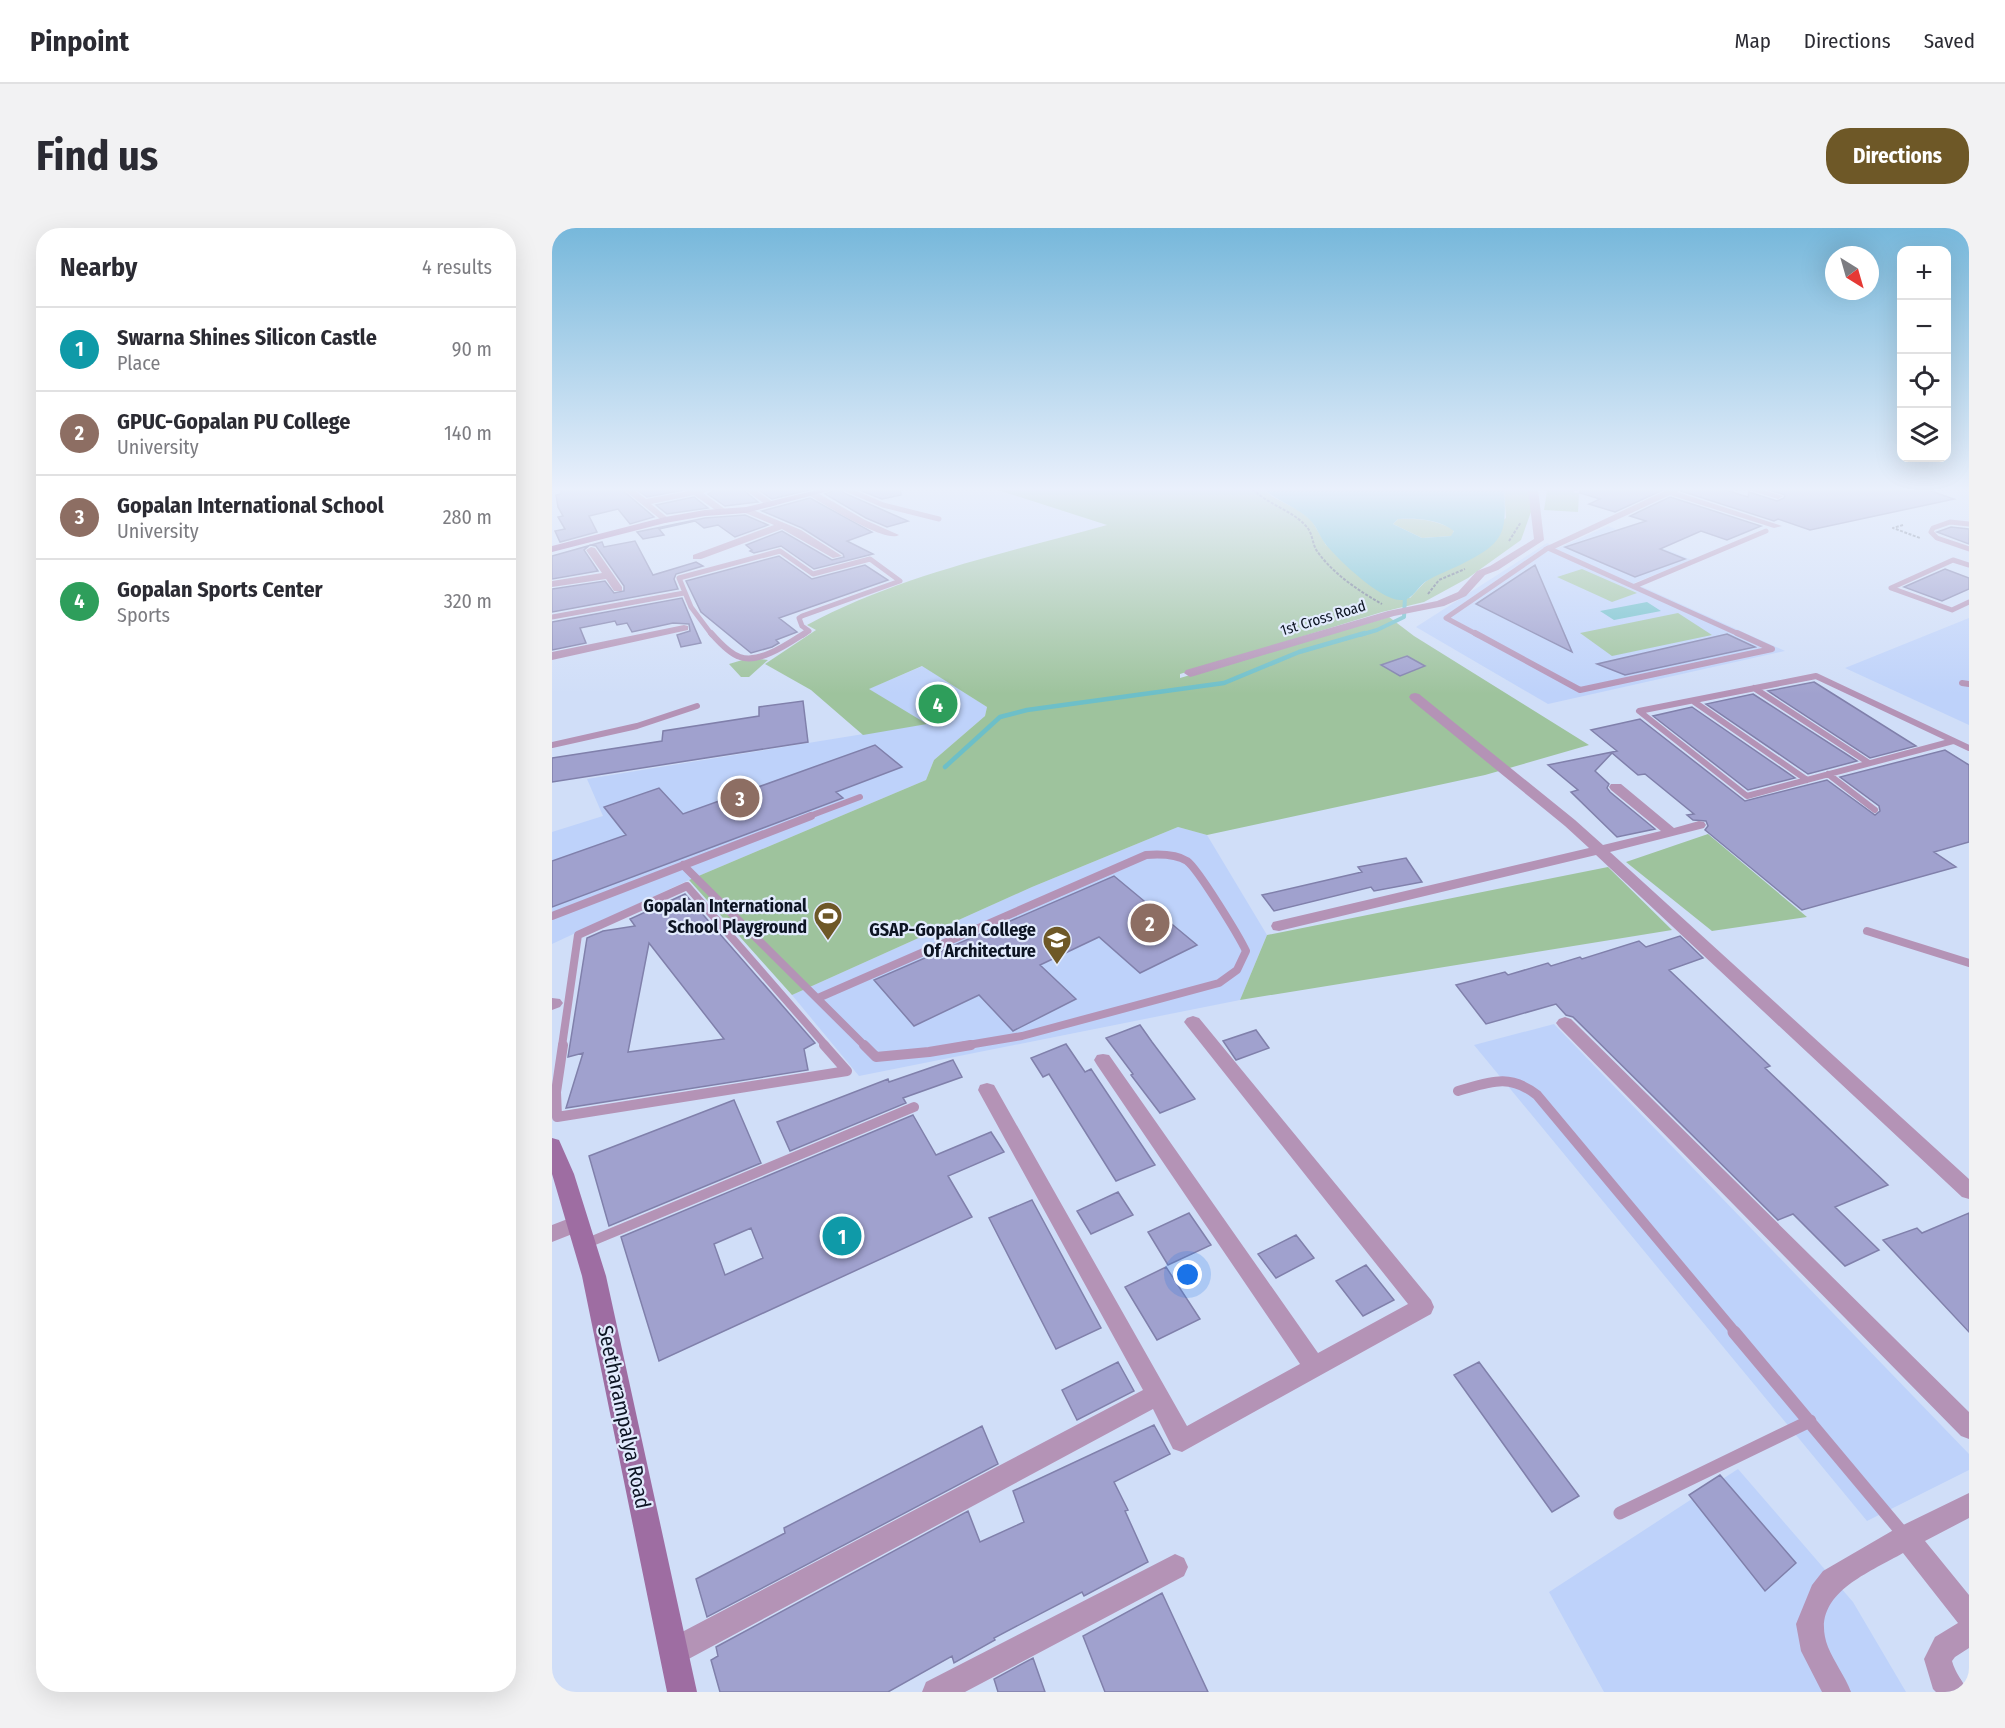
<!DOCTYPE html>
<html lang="en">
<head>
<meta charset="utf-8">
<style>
  body { margin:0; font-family:"Fira Sans Condensed",sans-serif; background:#f2f2f3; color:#2b2b33 }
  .controls { position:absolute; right:18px; top:18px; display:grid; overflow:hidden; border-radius:12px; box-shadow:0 6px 24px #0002 }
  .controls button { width:54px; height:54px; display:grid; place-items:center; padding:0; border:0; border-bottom:2px solid #e1e1e2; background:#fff; color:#2b2b33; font:30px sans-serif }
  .compass { position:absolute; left:1273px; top:18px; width:54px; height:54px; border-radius:50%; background:#fff; box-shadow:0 6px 24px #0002; rotate:143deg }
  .you { position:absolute; left:636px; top:1047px; width:21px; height:21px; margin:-15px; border:4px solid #fff; border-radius:50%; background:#1a73e8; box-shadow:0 0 0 9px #1a73e833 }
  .badge { display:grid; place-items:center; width:39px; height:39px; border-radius:50%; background:#6e5827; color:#fff; font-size:20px; font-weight:700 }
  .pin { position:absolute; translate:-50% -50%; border:3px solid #fff; box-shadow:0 2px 6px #0006 }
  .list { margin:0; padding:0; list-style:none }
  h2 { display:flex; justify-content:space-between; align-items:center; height:78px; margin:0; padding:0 24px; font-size:26px }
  h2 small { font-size:20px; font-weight:400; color:#7c7c81 }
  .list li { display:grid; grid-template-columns:39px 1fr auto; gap:18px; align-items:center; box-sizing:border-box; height:84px; padding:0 24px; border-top:2px solid #e1e1e2 }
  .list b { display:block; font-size:22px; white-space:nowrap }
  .list p { margin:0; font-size:20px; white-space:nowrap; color:#7c7c81 }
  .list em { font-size:20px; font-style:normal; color:#7c7c81 }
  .icon { flex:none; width:33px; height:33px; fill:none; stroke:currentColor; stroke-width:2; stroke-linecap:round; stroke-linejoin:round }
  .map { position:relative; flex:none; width:1417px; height:1464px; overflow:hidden; border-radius:24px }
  header { display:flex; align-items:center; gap:36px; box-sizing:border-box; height:84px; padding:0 30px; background:#fff; border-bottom:2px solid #e1e1e2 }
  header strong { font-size:28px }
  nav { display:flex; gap:33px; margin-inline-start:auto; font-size:21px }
  .intro { display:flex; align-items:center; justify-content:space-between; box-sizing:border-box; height:144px; padding:0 36px }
  h1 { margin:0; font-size:42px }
  .button { padding:15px 27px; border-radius:24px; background:#6e5827; color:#fff; font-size:21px; font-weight:700 }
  main { display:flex; gap:36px; padding:0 36px }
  aside { flex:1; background:#fff; border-radius:24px; box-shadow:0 6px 24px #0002 }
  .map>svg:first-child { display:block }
  .built { fill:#bed2fa }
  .green { fill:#9ec39d }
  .water { fill:#6dbfc8; fill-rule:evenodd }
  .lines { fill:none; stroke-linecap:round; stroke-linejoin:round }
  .stream-far1 { stroke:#6dbfc8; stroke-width:4 }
  .stream { stroke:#6dbfc8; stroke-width:4.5 }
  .building { fill:#a0a1ce; stroke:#8080ab; stroke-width:1.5; fill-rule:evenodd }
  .path { stroke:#697387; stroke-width:2; stroke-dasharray:3 1.5; stroke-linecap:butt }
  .lane-far4 { stroke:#b493b6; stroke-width:5 }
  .lane-far3 { stroke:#b493b6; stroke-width:6 }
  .lane-far2 { stroke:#b493b6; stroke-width:8 }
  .lane-far1 { stroke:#b493b6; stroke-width:10 }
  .lane { stroke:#b493b6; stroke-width:13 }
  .street { fill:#b493b6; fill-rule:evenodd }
  .secondary { fill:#9e6da2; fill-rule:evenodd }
  .labels { text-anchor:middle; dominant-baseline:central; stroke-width:4.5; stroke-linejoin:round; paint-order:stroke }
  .far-street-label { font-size:15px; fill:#0d1423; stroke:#e2ebfd }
  .poi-label { font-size:18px; font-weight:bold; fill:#0d1423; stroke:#e2ebfd; text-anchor:end }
  .near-street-label { font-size:21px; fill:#0d1423; stroke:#e2ebfd }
</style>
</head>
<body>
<header>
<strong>Pinpoint</strong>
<nav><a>Map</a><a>Directions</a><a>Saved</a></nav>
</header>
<div class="intro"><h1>Find us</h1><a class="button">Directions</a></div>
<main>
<aside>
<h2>Nearby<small>4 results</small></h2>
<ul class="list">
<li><span class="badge" style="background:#0f9aa8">1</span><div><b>Swarna Shines Silicon Castle</b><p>Place</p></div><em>90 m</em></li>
<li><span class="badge" style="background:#8d6e63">2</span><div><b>GPUC-Gopalan PU College</b><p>University</p></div><em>140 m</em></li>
<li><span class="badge" style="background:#8d6e63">3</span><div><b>Gopalan International School</b><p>University</p></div><em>280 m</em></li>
<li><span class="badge" style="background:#2e9e5b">4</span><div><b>Gopalan Sports Center</b><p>Sports</p></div><em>320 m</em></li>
</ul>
</aside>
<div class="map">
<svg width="1417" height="1464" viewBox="0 0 1417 1464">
  <rect width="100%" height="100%" fill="#d0def8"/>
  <path class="built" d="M1056 298 1140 332 1082 355 1233 423 996 476 864 399 995 315 1006 320Z
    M1417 390V497L1293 440Z
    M371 438 435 479 433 488 382 532 374 552 137 652 0 716V604L51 588 35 551 373 496 316 461Z
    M626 599 655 607 715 707 688 772 307 848 240 767 480 659Z
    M1002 796 1417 1226V1242L1315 1293 922 817Z
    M1186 1241 1301 1374 1354 1464H1052L997 1364Z"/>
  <path class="green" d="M443 261H711L721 269 748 283 760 293 774 317 858 370 872 355 954 290 952 261H977L980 281 969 312 916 350 872 374 830 384 628 446V450L837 389 862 408 1037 517 933 547 655 607 626 599 480 659 240 767 137 652 374 552 382 532 433 488 435 479 370 438 317 461 375 496 311 507 259 462 213 436 264 402 255 397C348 347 454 325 555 297Z
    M991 261H1023L1022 265H1027L1026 284 992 282 995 263Z
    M846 291C865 290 886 292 902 302L900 308 870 310 841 296Z
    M1030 341 1085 365 1060 374 1005 349Z
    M1126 385 1160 407 1060 428 1028 405Z
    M197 430 216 432 197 449H189L177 436Z
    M1156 606 1255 689 1160 703 1074 634Z
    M1056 639 1120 702 688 772 715 707Z"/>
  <path class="water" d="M711 261H952C955 306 952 315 910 336 898 342 884 347 873 354 864 361 860 373 848 372 827 371 788 333 775 318 768 310 765 298 757 291 743 278 725 273 711 261ZM846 291C864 290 887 291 902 303L899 308 870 310 841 296Z
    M1095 374 1109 383 1062 392 1048 383Z"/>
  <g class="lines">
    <path class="stream-far1" d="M808 407 825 402 852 389 853 368"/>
    <path class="stream" d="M393 539 448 489 475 482 672 455 747 424 813 405"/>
  </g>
  <path class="building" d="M9 261H69L102 289 78 296 66 281 37 288 45 304 8 314 3 303 13 301 6 289 11 288 6 279 4 267 9 266Z
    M84 261H137L95 269Z
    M164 261H190L206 274 173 278 156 266Z
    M205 261H261L220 271Z
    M286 261H289L292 265 356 293 335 299 314 290 273 266Z
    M305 261H348L349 267 330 271Z
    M1028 261H1113L1063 284 1037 276 1048 271 1028 265Z
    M1130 261H1170L1196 269 1197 264 1225 273 1232 270 1233 267 1214 261H1373L1402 271 1258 302 1226 291 1222 293 1129 263Z
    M142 269 156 280 115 286 104 277Z
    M1118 269 1209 298 1175 312 1149 303 1108 321 1133 331 1083 349 1013 319 1094 293 1078 288Z
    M258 270 320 304 295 313 321 326 262 341 229 318 202 325 198 323 200 322 194 317 230 303 280 332 292 329 291 326 250 300 210 283Z
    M193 287 216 297 183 309 166 297 152 300 143 293 107 301 112 307 91 311 85 304 153 290Z
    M1399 299 1417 301V316L1385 304Z
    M83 313 101 347 144 334 151 338 124 346 122 351 126 361 0 384V361L53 353 62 365 72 363V358L44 318 38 317 32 322 46 343 0 351V328L50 314 52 319Z
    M227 328 260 351 313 337 336 352 227 390 245 404 224 412 227 415 220 419 199 425 149 384 134 353Z
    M983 337 1020 424 924 376Z
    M1393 341 1417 350V361L1390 373 1352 359Z
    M130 370 149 415 129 419 125 407 138 403 137 396 121 395 80 404 75 395 65 397 63 393 28 400 34 415 0 422V394Z
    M1175 406 1203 419 1073 447 1045 436Z
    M855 428 873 438 848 448 829 437Z
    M1262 454 1364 518 1318 530 1216 463Z
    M1201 466 1305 533 1256 546 1154 476Z
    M251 473 256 514 0 554V530L110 513 111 503 207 488V479Z
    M1140 479 1243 550 1196 562 1101 488Z
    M1088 491 1193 573 1275 552 1323 587 1328 583 1327 578 1288 549 1393 522 1417 537V614L1382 624 1404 639 1250 682 1153 602 1156 598 1154 593 1141 592 1135 587 1142 586 1093 546 1086 547 1060 525 1043 543 1057 556 1055 560 1058 564 1103 601 1065 609 1019 564 1026 562 996 537 1065 523 1039 502Z
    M323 517 350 539 284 564 291 570 0 679V633L74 607 52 579 107 560 131 586Z
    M854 630 870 654 822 663 819 659 722 683 710 667 810 644 806 639Z
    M562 648 645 717 588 745 547 709 488 737 524 771 461 803 427 767 362 798 322 752Z
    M133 666 263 815 252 821 256 842 14 880 31 825 16 829 35 710 51 703 83 698 78 691ZM97 715 172 811 76 824Z
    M1128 708 1151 730 1117 742 1218 838 1213 840 1336 957 1283 979 1327 1022 1293 1038 1241 986 1226 992 1021 789 1014 787 1004 776 934 796 904 757 953 744 956 747 996 735 999 738 1028 729 1030 731 1087 713 1094 719Z
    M588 797 600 814 643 871 608 885 579 847 581 846 554 810Z
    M704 802 717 820 684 832 671 813Z
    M514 816 533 844 539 841 603 937 564 953 497 846 491 849 479 830Z
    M401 832 410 849 351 870 354 875 238 923 225 894 336 851 337 854Z
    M182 872 209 935 57 998 37 928Z
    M361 887 384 927 439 904 452 924 396 948 420 989 107 1133 69 1009ZM199 1000 211 1030 173 1047 162 1016Z
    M566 964 581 987 539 1006 525 983Z
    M480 972 549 1100 504 1121 437 990Z
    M637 985 659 1017 616 1037 596 1004Z
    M1417 985V1104L1331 1012 1365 1000 1370 1005Z
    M744 1007 762 1030 724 1050 706 1026Z
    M814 1037 842 1072 811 1088 784 1053Z
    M614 1039 648 1091 605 1112 573 1059Z
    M566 1134 582 1163 525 1192 510 1162Z
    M927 1134 1027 1268 1000 1284 902 1147Z
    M602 1197 618 1226 562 1254 576 1282 573 1283 596 1334 532 1368 530 1364 442 1410 443 1412 402 1435 400 1428 336 1464H168L159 1432 166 1428 164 1419 416 1283 428 1314 472 1294 461 1263Z
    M430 1198 446 1236 155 1389 144 1351 233 1305 232 1300Z
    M1168 1247 1244 1335 1213 1363 1137 1267Z
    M610 1365 656 1464H553L531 1408Z
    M481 1430 493 1464H446L442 1451Z"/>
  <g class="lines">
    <path class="path" d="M701 261C716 277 740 282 754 298 761 305 760 316 765 323 781 346 807 363 830 376
      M1351 297 1341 300 1368 310
      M957 313 969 294
      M876 366 887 352 913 341"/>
    <path class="lane-far4" d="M294 261 331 277 387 291
      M1417 296 1398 294 1381 300 1379 304 1385 310 1417 321
      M1417 337 1401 332 1339 360 1400 382 1417 374
      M1083 358 1214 303
      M0 389 132 365
      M160 407 139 379 127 350 228 323 261 346 318 331 348 353 250 388 247 390 250 398 257 403 251 407
      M926 407 894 390 996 320 1189 407"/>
    <path class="lane-far3" d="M159 405C166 413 178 426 188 429 208 436 237 415 253 405
      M923 405 1028 462 1220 421 1185 405
      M1410 455 1417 456
      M1202 460 1317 535
      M1141 473 1255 552
      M1401 513 1195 568 1087 483 1264 448 1417 520
      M0 517 85 498 145 478
      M1276 546 1323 582
      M255 589 308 569"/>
    <path class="lane-far2" d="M131 637 313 818
      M0 688 259 588
      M1315 703 1417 735
      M266 770 594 627C607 626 624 626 635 633 646 641 687 708 694 723L685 742 667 755 470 808 410 818
      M10 818 26 707 135 658 274 818"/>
    <path class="lane-far1" d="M11 817 4 864 5 889 295 843 272 817
      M312 817 324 829 377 824 419 817
      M906 863C938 854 957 845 985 867L1184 1105
      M33 1016 362 879"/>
    <path class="lane" d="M1182 1104 1353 1308
      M1068 1285 1258 1193"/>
    <path class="street" d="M71 261H81L94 271 147 261H162L151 265 177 284 169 286 142 267 99 276 116 290V294L113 295Z
      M192 261H202L225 277 217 279Z
      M976 261H986L992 312 946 342 933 347 914 368 892 378 842 388 642 448 638 449 632 445 634 442 836 383 885 373 906 364 925 343 938 338 982 311Z
      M1117 261H1128L1125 264 1230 298 1222 300 1118 267 1000 322 991 320Z
      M1194 261H1208L1231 268 1226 271Z
      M258 264H264L313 292 347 307C334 316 272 276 258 268Z
      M194 279 249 302 290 328 281 330 230 301 149 331H141V327L222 297 191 284 189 282Z
      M39 319 43 320 70 359V363H62L54 351 0 359V353L50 345 34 322Z
      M132 397 136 398V402L0 432V424Z
      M863 465 867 466 1023 592 1051 617 1109 603 1059 562 1057 559 1059 556H1069L1122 600 1147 593 1152 594 1154 597 1152 600 1058 624 1417 951V971L1410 969 1044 627 727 703 721 702 719 698 721 694 1037 620 1013 598 859 472 857 469 859 466Z
      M0 770 8 771 11 775 8 779 0 782Z
      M641 788 647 790 879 1072 882 1079 879 1086 630 1224 621 1221 601 1181 131 1434 121 1438 111 1434 107 1424 111 1414 591 1162 426 862 428 857 435 855 442 857 635 1198 748 1136 545 837 542 832 545 827 551 826 557 827 766 1125 856 1076 635 798 632 794 635 790Z
      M1013 789 1019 791 1417 1184V1211L1409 1208 1007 799 1004 795 1007 791Z
      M26 987 33 989 36 995 33 1001 0 1014V997Z
      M1417 1265V1290L1373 1313 1417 1367V1420L1403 1429 1400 1433C1403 1445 1411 1453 1416 1464H1384L1381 1461 1372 1431 1383 1409 1406 1395 1351 1325C1315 1346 1256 1367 1276 1419 1282 1434 1293 1448 1299 1464H1270L1249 1423 1244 1396 1260 1357 1271 1343 1345 1300Z
      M623 1326 632 1330 636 1339 632 1348 413 1464H370L374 1454Z"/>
    <path class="secondary" d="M269 261H284L194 285 153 288 113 295 0 324V318L113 289 153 282 194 279Z
      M0 910 7 912 22 946 54 1048 145 1464H115L30 1048 0 946Z"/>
  </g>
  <linearGradient id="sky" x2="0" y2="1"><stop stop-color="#77b8db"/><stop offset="0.56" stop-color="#eaf0fc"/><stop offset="1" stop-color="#eaf0fc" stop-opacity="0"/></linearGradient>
  <rect width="1417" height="466" fill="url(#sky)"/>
  <defs>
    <g id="stadium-pin" transform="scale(1.5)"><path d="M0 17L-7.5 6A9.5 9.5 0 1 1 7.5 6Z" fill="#6e5827" stroke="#e2ebfd"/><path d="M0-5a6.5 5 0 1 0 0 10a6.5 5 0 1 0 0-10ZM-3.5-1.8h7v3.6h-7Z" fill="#fff"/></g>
    <g id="university-pin" transform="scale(1.5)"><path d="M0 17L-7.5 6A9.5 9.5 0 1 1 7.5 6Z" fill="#6e5827" stroke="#e2ebfd"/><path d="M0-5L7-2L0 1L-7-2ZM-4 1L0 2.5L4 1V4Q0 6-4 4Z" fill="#fff"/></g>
  </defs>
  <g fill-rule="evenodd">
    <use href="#stadium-pin" x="276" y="688"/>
    <use href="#university-pin" x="505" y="712"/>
  </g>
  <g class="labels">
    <g class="far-street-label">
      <text transform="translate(771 390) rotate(-17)">1st Cross Road</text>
    </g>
    <g class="poi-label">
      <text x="255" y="678">Gopalan International<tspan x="255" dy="21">School Playground</tspan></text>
      <text x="484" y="702">GSAP-Gopalan College<tspan x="484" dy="21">Of Architecture</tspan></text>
    </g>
    <g class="near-street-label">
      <text transform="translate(72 1189) rotate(78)">Seetharampalya Road</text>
    </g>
  </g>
</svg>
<div class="controls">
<button>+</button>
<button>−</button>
<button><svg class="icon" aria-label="locate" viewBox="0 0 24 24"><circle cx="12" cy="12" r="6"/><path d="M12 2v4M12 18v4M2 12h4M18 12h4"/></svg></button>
<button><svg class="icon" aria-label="layers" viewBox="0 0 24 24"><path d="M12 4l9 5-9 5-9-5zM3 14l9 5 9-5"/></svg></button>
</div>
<svg class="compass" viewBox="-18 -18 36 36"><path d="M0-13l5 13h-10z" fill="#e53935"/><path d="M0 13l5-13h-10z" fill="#7c7c81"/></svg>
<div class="you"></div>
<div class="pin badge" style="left:290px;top:1008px;background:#0f9aa8">1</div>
<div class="pin badge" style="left:598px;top:695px;background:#8d6e63">2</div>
<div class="pin badge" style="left:188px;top:570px;background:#8d6e63">3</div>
<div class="pin badge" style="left:386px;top:476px;background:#2e9e5b">4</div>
</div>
</main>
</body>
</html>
